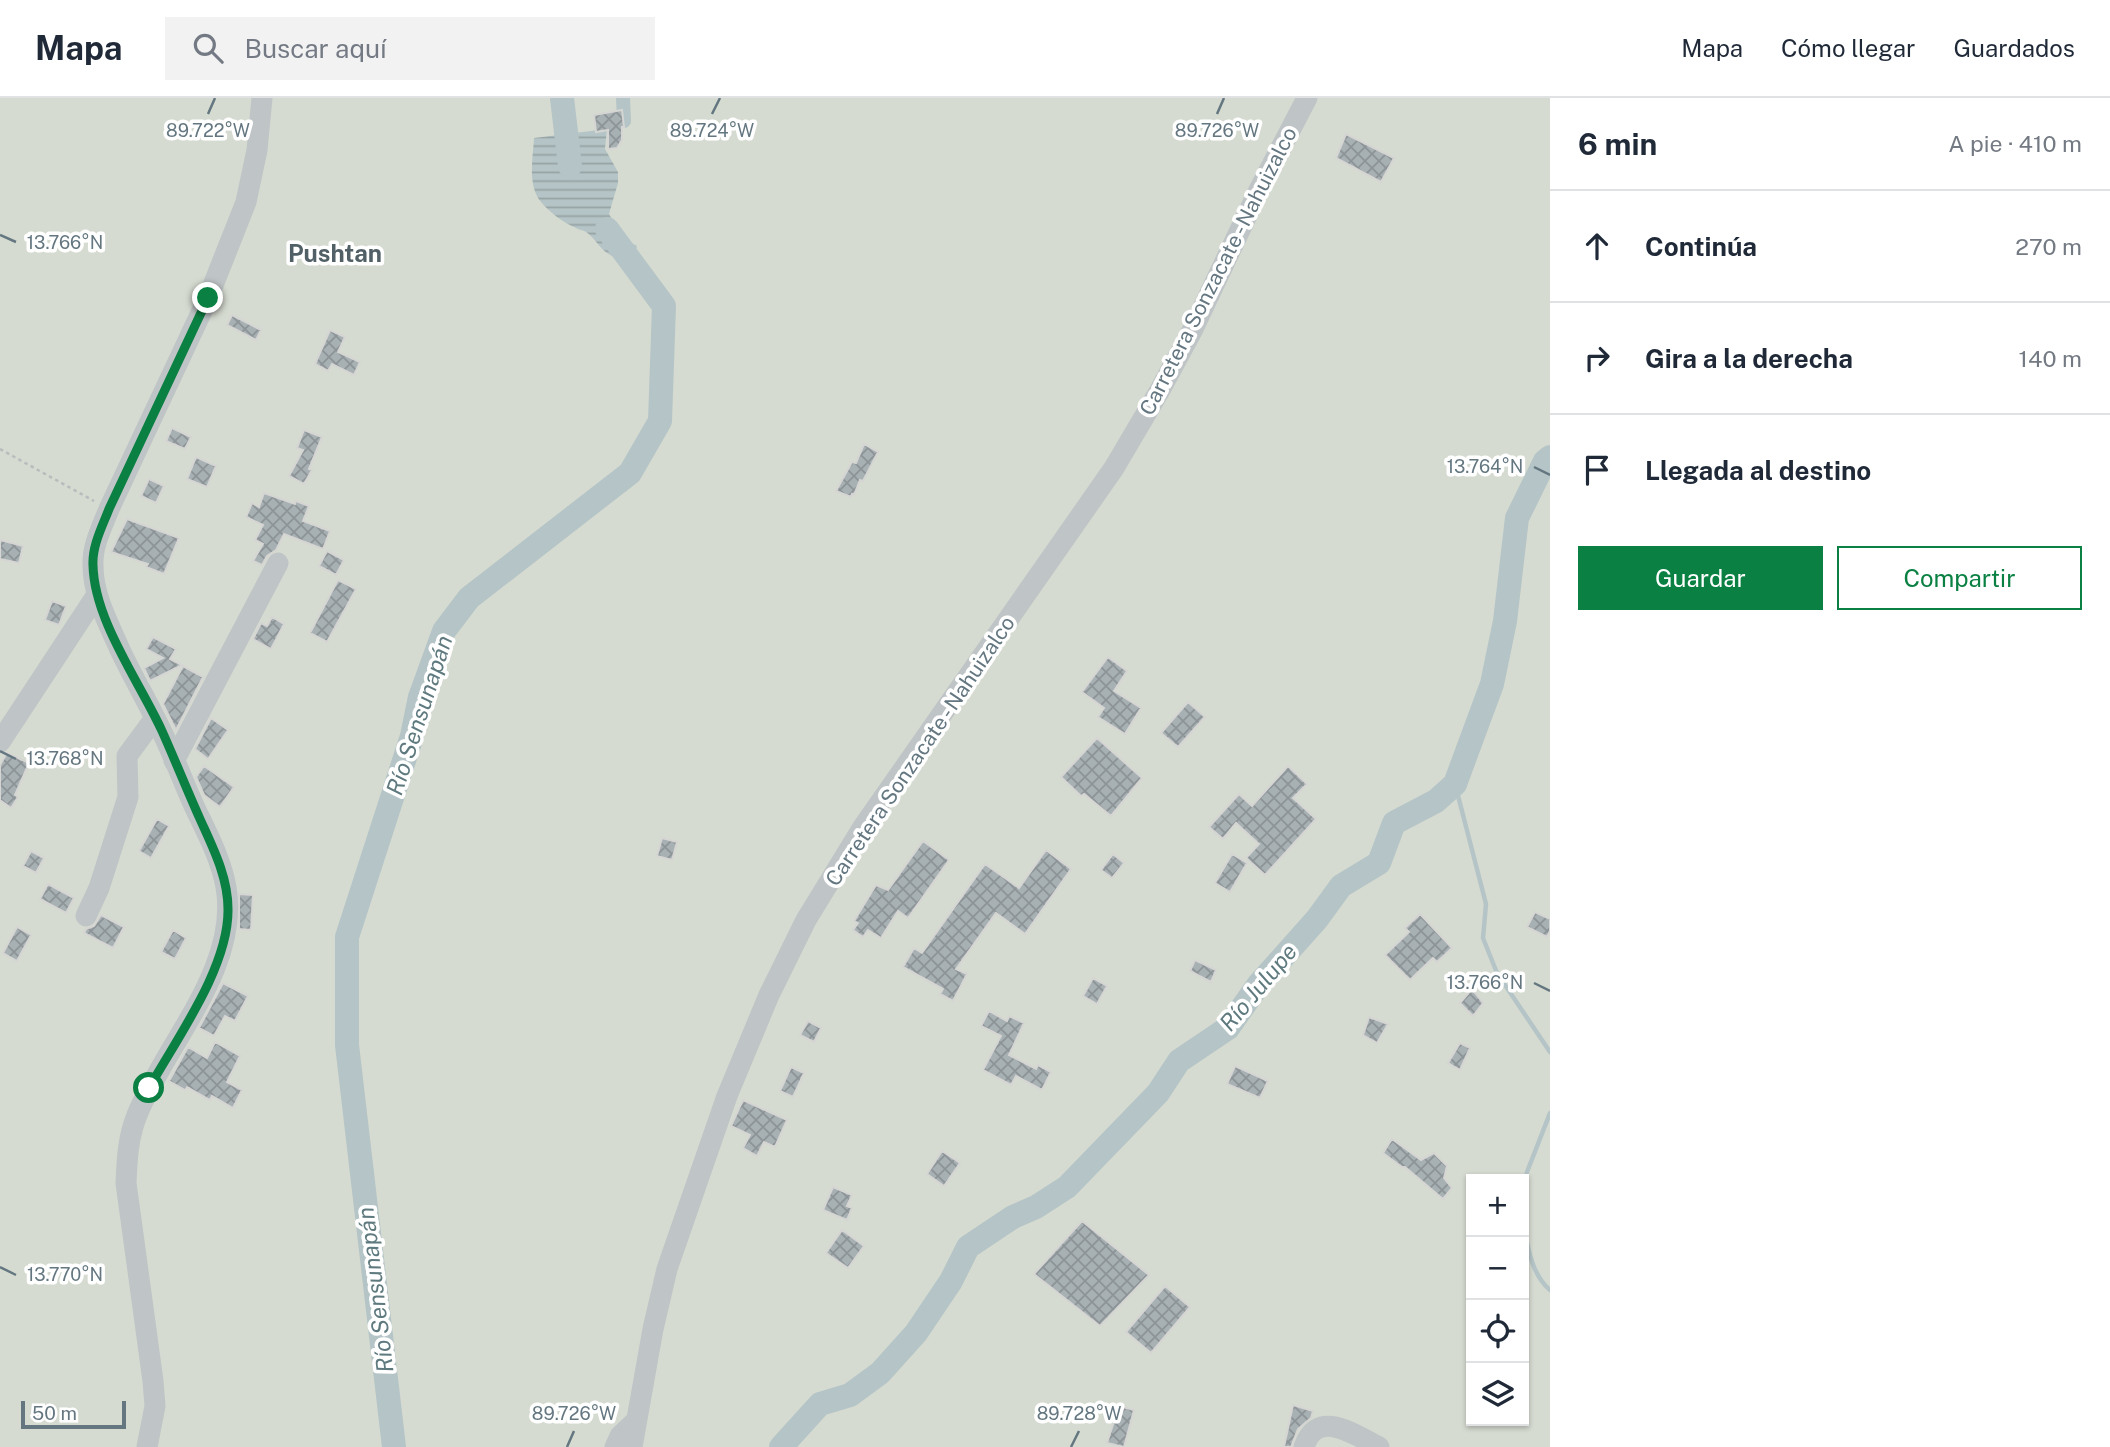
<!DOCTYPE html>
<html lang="es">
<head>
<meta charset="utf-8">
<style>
  body { margin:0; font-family:"Public Sans",sans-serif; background:#f2f2f3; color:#1f2937 }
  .controls { position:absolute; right:21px; bottom:21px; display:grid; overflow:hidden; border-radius:0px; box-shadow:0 2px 5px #0004 }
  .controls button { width:63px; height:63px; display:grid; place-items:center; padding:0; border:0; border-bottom:2px solid #e0e1e3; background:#fff; color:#1f2937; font:35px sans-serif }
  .scale { position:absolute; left:21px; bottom:18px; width:105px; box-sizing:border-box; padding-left:7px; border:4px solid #647781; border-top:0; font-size:19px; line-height:24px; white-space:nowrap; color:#647781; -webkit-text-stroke:5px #fff; paint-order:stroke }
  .stop { position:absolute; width:21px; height:21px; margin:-16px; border:5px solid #0b8043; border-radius:50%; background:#fff }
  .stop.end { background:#0b8043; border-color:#fff; box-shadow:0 2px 7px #0008 }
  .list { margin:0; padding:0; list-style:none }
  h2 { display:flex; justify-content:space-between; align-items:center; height:91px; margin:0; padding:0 28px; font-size:30px }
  h2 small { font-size:23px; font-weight:400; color:#747a83 }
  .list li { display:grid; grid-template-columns:46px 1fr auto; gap:21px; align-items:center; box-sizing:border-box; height:112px; padding:0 28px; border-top:2px solid #e0e1e3 }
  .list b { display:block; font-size:26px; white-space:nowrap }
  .list em { font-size:23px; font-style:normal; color:#747a83 }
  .actions { display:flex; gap:14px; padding:21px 28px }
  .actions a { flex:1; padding:16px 0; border:2px solid #0b8043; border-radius:0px; text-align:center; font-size:24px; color:#0b8043 }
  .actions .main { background:#0b8043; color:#fff }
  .icon { flex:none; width:38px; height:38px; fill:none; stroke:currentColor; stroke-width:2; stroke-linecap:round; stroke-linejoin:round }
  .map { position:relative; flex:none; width:1550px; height:1349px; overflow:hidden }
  header { display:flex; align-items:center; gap:42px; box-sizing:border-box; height:98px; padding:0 35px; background:#fff; border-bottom:2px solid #e0e1e3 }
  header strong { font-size:33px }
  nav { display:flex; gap:38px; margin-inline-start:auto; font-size:24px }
  .search { width:490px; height:63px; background:#f2f2f3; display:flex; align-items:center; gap:18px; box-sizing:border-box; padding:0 24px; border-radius:0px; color:#747a83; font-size:26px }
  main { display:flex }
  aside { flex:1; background:#fff }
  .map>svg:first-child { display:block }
  .park { fill:#d6dbd1; fill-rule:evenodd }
  .water { fill:url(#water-rules) }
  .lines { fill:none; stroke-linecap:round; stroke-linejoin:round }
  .stream { stroke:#b5c4c6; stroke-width:4.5 }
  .canal { stroke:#b5c4c6; stroke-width:14 }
  .river { stroke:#b5c4c6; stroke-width:24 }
  .building { fill:url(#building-cross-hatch); stroke:#d5d5d3; stroke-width:2 }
  .path { stroke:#b9bcbd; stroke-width:2.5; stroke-dasharray:3.5 3.5; stroke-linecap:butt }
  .minor { stroke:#bfc4c6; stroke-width:21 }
  .route { stroke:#0b8043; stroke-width:9 }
  .ticks { fill:none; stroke:#647781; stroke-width:2.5 }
  .labels { text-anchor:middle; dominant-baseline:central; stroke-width:7; stroke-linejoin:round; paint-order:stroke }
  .street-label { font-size:21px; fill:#647781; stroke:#fff }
  .water-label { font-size:23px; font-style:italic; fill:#5f7a7f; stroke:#fff }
  .quarter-label { font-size:24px; font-weight:bold; fill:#515f66; stroke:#fff }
  .ticks-label { font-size:18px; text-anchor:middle; fill:#647781; stroke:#fff; stroke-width:7; stroke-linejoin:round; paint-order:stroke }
</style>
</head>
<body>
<header>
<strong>Mapa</strong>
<div class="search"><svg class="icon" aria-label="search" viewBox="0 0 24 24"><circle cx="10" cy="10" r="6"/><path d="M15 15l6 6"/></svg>Buscar aquí</div>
<nav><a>Mapa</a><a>Cómo llegar</a><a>Guardados</a></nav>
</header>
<main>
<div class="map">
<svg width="1550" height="1349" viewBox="0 0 1550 1349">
  <defs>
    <pattern id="water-rules" width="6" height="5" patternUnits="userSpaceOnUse" patternTransform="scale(1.75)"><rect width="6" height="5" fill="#b5c4c6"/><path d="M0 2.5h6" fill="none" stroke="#97a4a6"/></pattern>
    <pattern id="building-cross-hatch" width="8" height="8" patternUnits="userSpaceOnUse" patternTransform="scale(1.75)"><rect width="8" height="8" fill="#a7b0b3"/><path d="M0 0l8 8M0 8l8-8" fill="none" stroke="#8c9497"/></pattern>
  </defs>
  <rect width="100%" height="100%" fill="#f4f4f0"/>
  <path class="park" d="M0 0H1550V1349H0ZM1471 1081H1524V1323H1471Z"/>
  <path class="water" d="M607 31 605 51 618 74V85L609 116 624 141 637 148 635 155C630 157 625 161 620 160 602 158 597 141 586 134 583 132 579 132 576 130 564 125 549 114 541 104 527 87 533 60 534 40Z"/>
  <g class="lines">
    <path class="stream" d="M1455 686 1486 806 1483 840 1497 875 1550 954
      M1524 1092 1527 1074 1550 1015
      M1524 1130C1528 1152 1533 1178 1550 1192"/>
    <path class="canal" d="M623 0 624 23"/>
    <path class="river" d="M562 0 570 68
      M394 1349 347 947V839L412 638 420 599 444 533 469 500 630 375 660 323 664 208 607 131
      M781 1349 820 1306 850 1297 880 1275 916 1235 951 1183 968 1149 1013 1119 1036 1109 1067 1089 1158 995 1179 963 1228 930 1259 886 1317 821 1341 788 1379 765 1394 725 1436 703 1455 686 1492 586 1505 523 1517 420 1545 363 1550 359"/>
  </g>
  <path class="building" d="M622 12 624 29H622V42L617 50 608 51V32L596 34 594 17Z
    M1346 36 1394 60 1381 84 1336 60Z
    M232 217 261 232 256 242 227 227Z
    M330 232 345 239 338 254 360 264 354 277 332 266 328 273 315 266Z
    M172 330 191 339 185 351 166 343Z
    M304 332 322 339 309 371 312 372 304 386 289 378 303 352 297 350Z
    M864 346 878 354 863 383 860 382 854 397 852 396 851 399 836 393 852 364 856 365Z
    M196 359 216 368 207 389 187 381Z
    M149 381 164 388 156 405 141 398Z
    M264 395 295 406 296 403 309 408 303 423 330 433 323 451 284 436 276 452 267 458 262 467 253 463 263 446 255 442 263 427 246 419 252 405 259 409Z
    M127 421 179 440 164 476 146 469 148 466 111 454Z
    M0 442 23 448 19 465 0 461Z
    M327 453 344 462 336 477 319 468Z
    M338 482 356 491 327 544 310 535Z
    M52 503 66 508 59 527 45 522Z
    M272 519 284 526 271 551 253 541 261 525 267 528Z
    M153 539 176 551 170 561 182 567 150 583 144 570 163 560 146 551Z
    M1108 559 1127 573 1114 593 1141 610 1125 636 1098 619 1104 610 1082 594Z
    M183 568 203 579 176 632 163 606Z
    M1188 604 1205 619 1178 649 1161 635Z
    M211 620 228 632 208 661 195 651Z
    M1097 640 1142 680 1111 718 1084 696 1081 698 1061 679Z
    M7 655 29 665 15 697 18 699 11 710 0 702V667Z
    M204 668 234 689 220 709 204 697 196 679Z
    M1288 668 1307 686 1293 700 1316 721 1265 777 1246 760 1259 746 1236 725 1223 741 1209 729 1239 696 1252 708Z
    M157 721 169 728 151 760 139 753Z
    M662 740 677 744 672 762 657 758Z
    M923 743 949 762 908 820 898 813 881 840 868 832 863 839 853 832 858 825 854 823 876 787 888 792Z
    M1046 752 1071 771 1025 836 996 815 956 871 967 876 953 903 940 896 943 891 903 869 914 850 922 855 985 766 1019 790Z
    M31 753 44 760 36 775 23 768Z
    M1113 756 1124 765 1112 780 1101 772Z
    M1232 756 1247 765 1230 794 1215 785Z
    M48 786 74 800 66 815 40 801Z
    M239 796 253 797 251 832 239 831Z
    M1535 814 1550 821V833L1547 839 1527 829Z
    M1420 816 1452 850 1437 864 1433 860 1410 882 1385 857 1409 834 1405 830Z
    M101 817 124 829 113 850 84 835 86 831 94 828Z
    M17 829 31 837 17 863 3 855Z
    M173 832 186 840 175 861 161 854Z
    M1195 862 1216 872 1211 884 1190 873Z
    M1093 880 1107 888 1097 906 1083 898Z
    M223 885 248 898 235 923 225 918 214 938 199 930Z
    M1472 891 1483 905 1473 918 1460 905Z
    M989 913 1007 923 1009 918 1024 925 1009 957 1036 971 1038 967 1051 974 1042 992 1016 978 1011 987 983 972 1001 938 981 928Z
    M1369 919 1388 926 1377 945 1363 937Z
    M808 923 821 930 814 944 800 937Z
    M215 944 240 958 227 984 242 992 233 1010 212 998 210 1002 187 989 185 992 169 983 188 949 207 960Z
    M1460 945 1470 950 1460 972 1448 965Z
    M1235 968 1268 983 1260 1000 1227 986Z
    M791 969 804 975 793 999 780 993Z
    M743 1002 787 1022 775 1049 764 1044 757 1058 743 1050 750 1037 731 1028Z
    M1392 1041 1421 1062 1434 1055 1447 1068 1444 1080 1452 1090 1443 1101 1405 1069H1402L1383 1055Z
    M942 1053 960 1065 944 1088 927 1076Z
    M833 1089 852 1097 847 1108 852 1110 847 1122 823 1112Z
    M1082 1123 1149 1177 1100 1228 1034 1176Z
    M842 1132 864 1148 848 1170 826 1155Z
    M1165 1188 1190 1209 1151 1255 1126 1234Z
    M1293 1307 1313 1313 1311 1320 1298 1331 1291 1349H1284Z
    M1119 1308 1134 1312 1124 1349 1107 1345Z"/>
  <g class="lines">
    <path class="path" d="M0 351 94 403"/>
    <path class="minor" d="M0 644 96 498
      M174 663 278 465
      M86 818 99 790 128 699 127 658 155 620
      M147 1349 155 1308 153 1283 126 1085C127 1061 128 1039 137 1017 166 945 240 870 226 789 221 761 207 735 195 710 183 684 174 658 161 632 148 605 133 579 120 552 108 524 93 498 93 467 92 448 102 429 109 411L208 200 246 104 257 52 262 0
      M615 1349 620 1338 636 1323
      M632 1349 653 1231 667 1171 727 998 769 897 806 822 863 729 1114 370 1160 292 1192 233 1260 90 1307 0
      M1304 1349C1317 1309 1355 1337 1379 1349"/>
  </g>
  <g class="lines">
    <path class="route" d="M149 990C177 940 229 869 228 811 228 779 213 750 200 721 187 692 175 662 162 633 139 583 94 522 93 467 92 448 102 429 109 411L208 200"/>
  </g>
  <path class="ticks" d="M208 16 215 0M712 16 720 0M1217 16 1224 0M0 137 16 144M1534 369 1550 377M0 653 16 661M1534 885 1550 893M0 1169 16 1177M567 1349 574 1333M1071 1349 1079 1333"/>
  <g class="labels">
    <g class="street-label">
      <text transform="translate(1218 173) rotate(-63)">Carretera Sonzacate - Nahuizalco</text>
      <text transform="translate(920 653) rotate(-56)">Carretera Sonzacate - Nahuizalco</text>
    </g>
    <g class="water-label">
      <text transform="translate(419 617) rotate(-72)">Río Sensunapán</text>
      <text transform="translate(1258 889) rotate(-50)">Río Julupe</text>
      <text transform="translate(375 1192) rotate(-97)">Río Sensunapán</text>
    </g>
    <g class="quarter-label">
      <text x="335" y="155">Pushtan</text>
    </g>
  </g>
  <g class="ticks-label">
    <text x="208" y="39">89.722°W</text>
    <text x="712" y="39">89.724°W</text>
    <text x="1217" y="39">89.726°W</text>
    <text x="65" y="151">13.766°N</text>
    <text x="1485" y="375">13.764°N</text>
    <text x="65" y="667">13.768°N</text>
    <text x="1485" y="891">13.766°N</text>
    <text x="65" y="1183">13.770°N</text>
    <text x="574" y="1322">89.726°W</text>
    <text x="1079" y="1322">89.728°W</text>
  </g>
</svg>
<div class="controls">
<button>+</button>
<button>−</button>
<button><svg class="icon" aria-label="locate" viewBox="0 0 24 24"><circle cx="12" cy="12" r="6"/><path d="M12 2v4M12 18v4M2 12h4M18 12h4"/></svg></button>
<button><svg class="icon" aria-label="layers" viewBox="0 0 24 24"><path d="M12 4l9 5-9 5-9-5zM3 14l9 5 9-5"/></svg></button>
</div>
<div class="scale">50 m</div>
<div class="stop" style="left:149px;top:990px"></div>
<div class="stop end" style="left:208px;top:200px"></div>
</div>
<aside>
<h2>6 min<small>A pie · 410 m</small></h2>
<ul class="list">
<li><svg class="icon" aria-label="ahead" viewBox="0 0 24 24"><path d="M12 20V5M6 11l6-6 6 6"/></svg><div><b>Continúa</b></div><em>270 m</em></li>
<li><svg class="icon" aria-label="right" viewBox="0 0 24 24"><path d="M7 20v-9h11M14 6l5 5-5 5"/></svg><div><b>Gira a la derecha</b></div><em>140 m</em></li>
<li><svg class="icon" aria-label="arrive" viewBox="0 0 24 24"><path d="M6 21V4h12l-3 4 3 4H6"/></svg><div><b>Llegada al destino</b></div></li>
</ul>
<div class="actions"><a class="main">Guardar</a><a>Compartir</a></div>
</aside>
</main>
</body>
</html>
